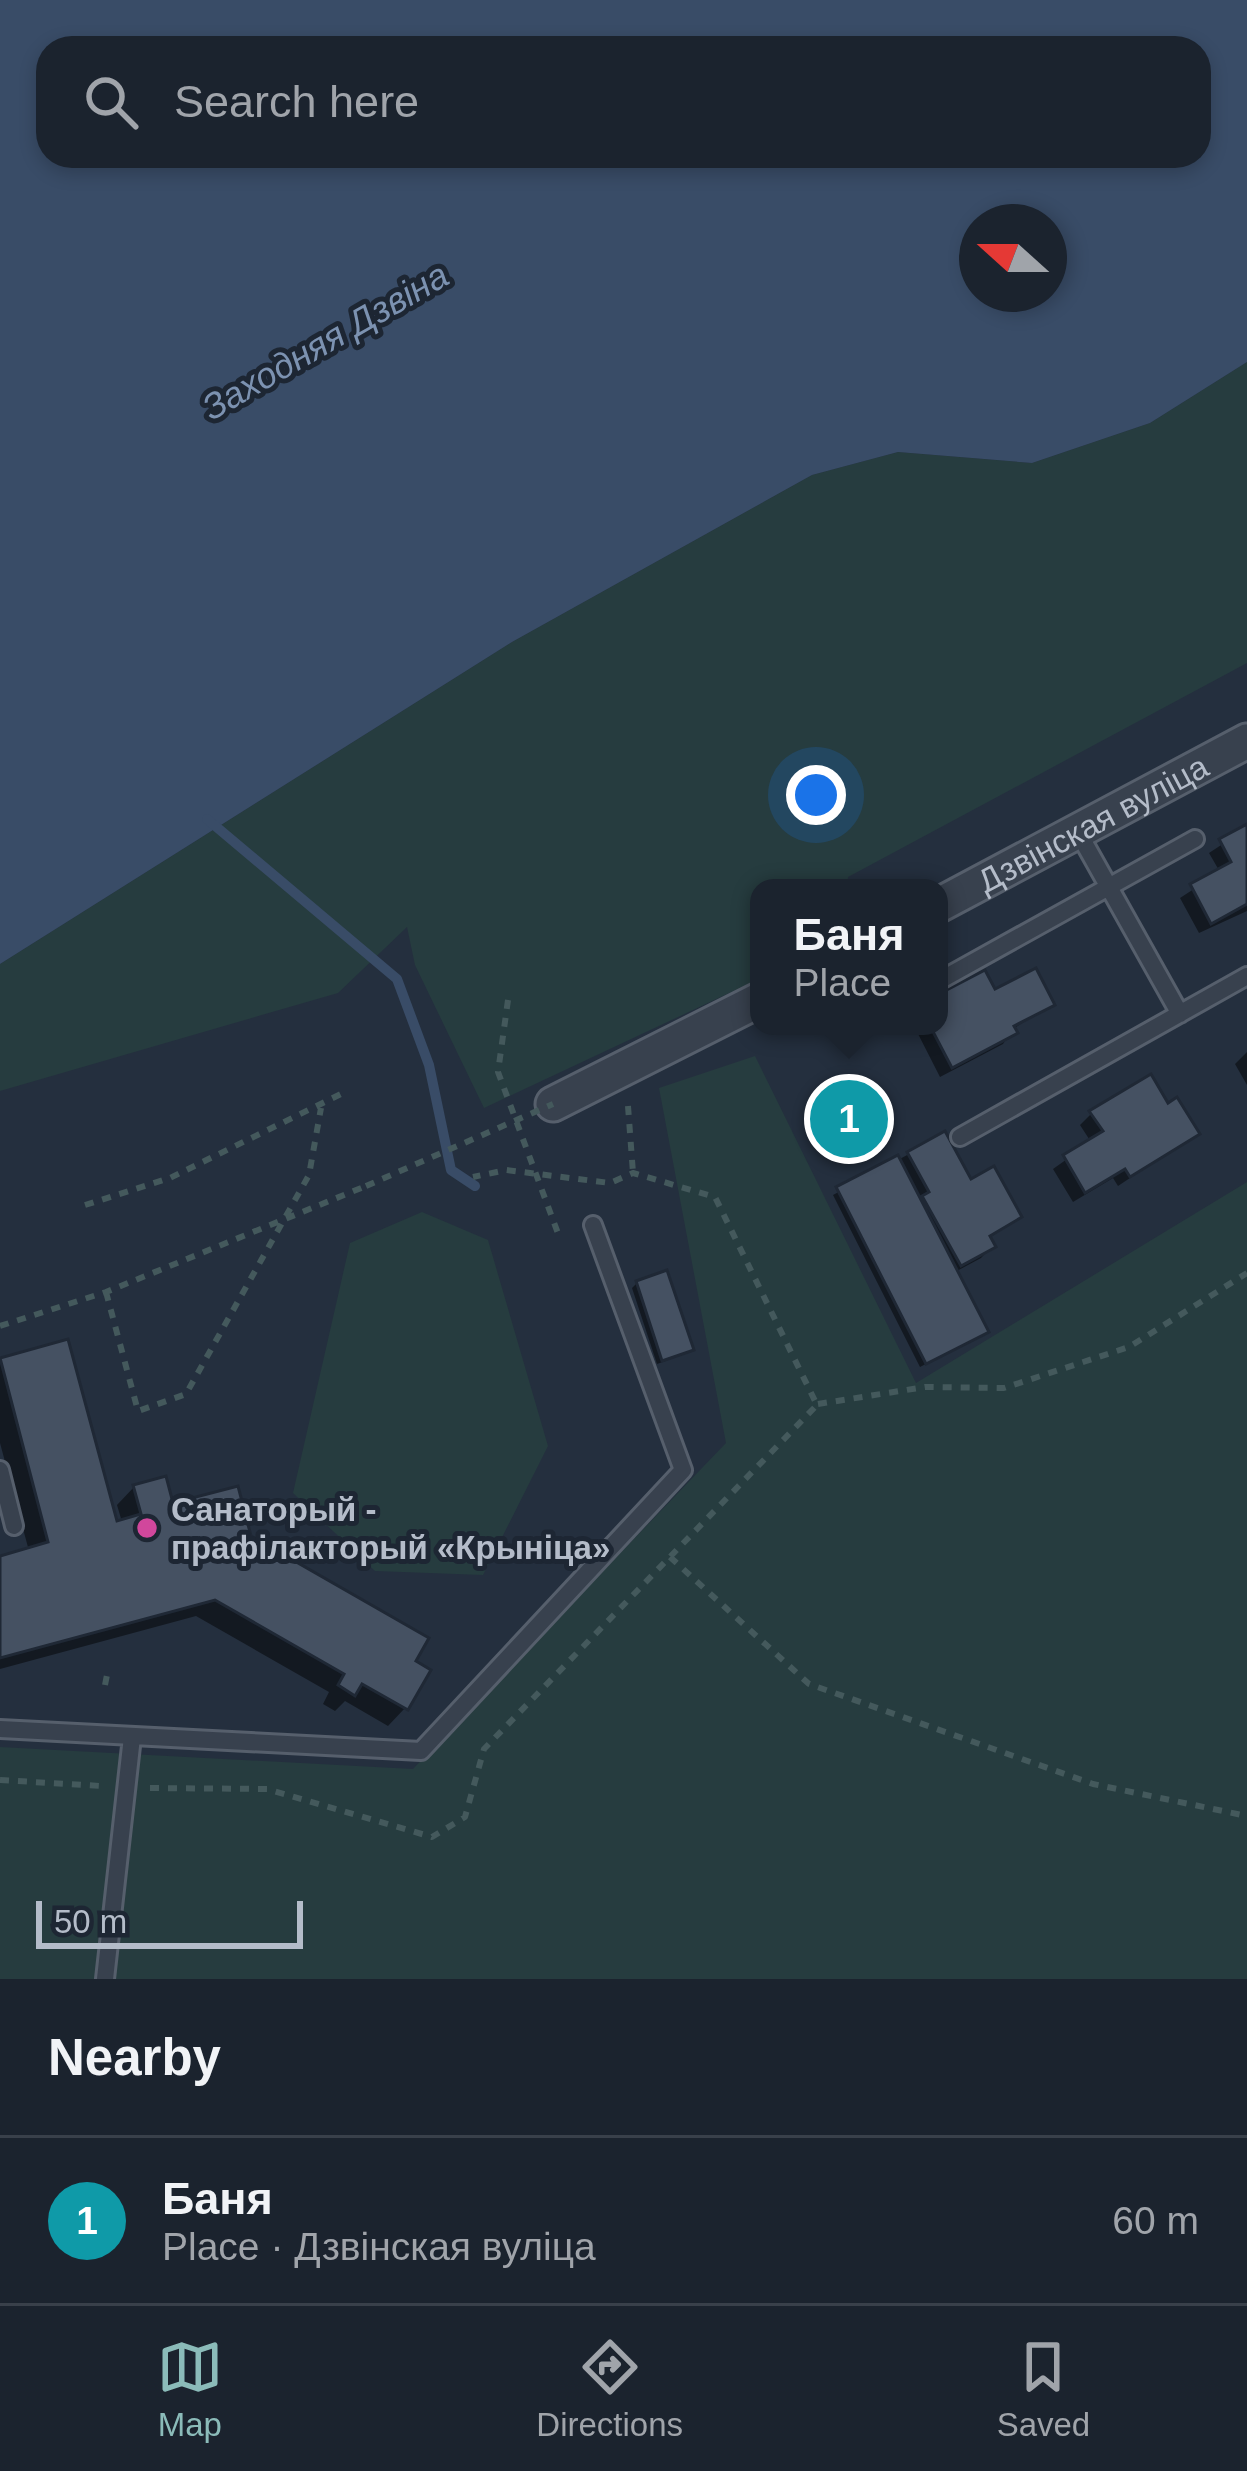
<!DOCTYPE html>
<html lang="en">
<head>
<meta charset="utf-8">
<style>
  body { margin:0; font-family:Helvetica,sans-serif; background:#242b36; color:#f1f3f6 }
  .compass { position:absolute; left:959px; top:204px; width:108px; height:108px; border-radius:50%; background:#1b232e; box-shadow:0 6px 18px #0003; rotate:291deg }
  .scale { position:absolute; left:36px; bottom:30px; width:267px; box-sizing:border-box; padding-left:12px; border:6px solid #b4bcc9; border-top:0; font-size:33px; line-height:42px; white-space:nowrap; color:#b4bcc9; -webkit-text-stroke:9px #1d2633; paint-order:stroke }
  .you { position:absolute; left:816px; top:795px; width:42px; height:42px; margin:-30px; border:9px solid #fff; border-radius:50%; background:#1a73e8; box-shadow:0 0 0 18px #1a73e833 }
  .badge { display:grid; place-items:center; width:78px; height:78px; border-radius:50%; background:#8bbbb9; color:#fff; font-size:39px; font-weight:700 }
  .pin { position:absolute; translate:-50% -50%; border:6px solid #fff; box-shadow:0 3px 12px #0006 }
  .popup { position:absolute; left:750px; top:879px; width:198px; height:156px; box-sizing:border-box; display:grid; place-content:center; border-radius:24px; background:#1b232e; filter:drop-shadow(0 3px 9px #0005); font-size:39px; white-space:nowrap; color:#a0a4aa }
  .popup b { font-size:45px; color:#f1f3f6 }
  .popup::after { content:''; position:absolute; left:50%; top:100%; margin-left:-24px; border:24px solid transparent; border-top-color:#1b232e }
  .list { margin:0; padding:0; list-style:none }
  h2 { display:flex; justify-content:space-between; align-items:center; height:156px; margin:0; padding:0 48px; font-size:51px }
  h2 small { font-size:39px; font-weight:400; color:#a0a4aa }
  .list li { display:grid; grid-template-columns:78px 1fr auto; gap:36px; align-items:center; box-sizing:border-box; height:168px; padding:0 48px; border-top:3px solid #39404a }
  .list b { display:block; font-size:45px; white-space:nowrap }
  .list p { margin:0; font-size:39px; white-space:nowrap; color:#a0a4aa }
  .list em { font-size:39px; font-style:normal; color:#a0a4aa }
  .icon { flex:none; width:66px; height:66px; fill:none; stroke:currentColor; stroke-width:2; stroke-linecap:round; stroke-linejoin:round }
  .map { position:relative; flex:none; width:1247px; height:1979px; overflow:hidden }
  .search { position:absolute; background:#1b232e; box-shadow:0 6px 18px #0003; left:36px; right:36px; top:36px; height:132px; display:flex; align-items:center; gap:30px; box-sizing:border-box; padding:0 42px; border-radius:36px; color:#a0a4aa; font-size:45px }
  .sheet { height:324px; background:#1b232e }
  nav { display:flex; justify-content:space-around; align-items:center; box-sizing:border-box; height:168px; border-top:3px solid #39404a; background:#1b232e; font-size:33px; color:#a0a4aa }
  nav a { display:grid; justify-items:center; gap:6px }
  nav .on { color:#8bbbb9 }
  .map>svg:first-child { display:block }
  .green { fill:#263c3f }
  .water { fill:#394c67; fill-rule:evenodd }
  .shadow { fill:#0007 }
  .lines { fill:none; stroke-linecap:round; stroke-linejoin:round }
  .stream { stroke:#394c67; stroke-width:10 }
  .building { fill:#455162; stroke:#1f2835; stroke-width:3 }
  .lane-casing { stroke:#565f6c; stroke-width:22 }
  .street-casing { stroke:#565f6c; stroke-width:39 }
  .path { stroke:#44595c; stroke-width:6; stroke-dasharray:9 9; stroke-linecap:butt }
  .lane { stroke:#38414e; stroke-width:16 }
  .street { stroke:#38414e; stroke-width:33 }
  .path-bridge { stroke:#44595c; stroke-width:6; stroke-dasharray:9 9; stroke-linecap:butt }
  .hotel-dot { fill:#d1479c; stroke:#1d2633; stroke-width:4.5 }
  .labels { text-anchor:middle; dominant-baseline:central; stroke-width:10; stroke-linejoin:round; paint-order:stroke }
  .street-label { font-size:33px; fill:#b4bcc9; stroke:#1d2633 }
  .poi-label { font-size:33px; font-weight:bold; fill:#b4bcc9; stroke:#1d2633; text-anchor:start }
  .water-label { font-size:36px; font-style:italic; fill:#7c92b1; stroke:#1d2633 }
</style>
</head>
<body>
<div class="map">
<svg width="1247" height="1979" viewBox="0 0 1247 1979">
  <rect width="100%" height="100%" fill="#242f3e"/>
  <path class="green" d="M1247 362V663L848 877 847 888H759V979L484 1108 415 965 407 927 338 993 0 1091V964L512 642 812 475 898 452 1032 463 1150 423Z
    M755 1056 916 1383 1247 1182V1979H0V1747L413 1769 726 1443 659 1088Z
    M422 1212 488 1240 548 1446 483 1575 375 1571 293 1493 350 1243Z"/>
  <path class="water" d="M0 0H1247V362L1150 423 1032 463 898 452 812 475 512 642 0 964ZM48 48H1199V156H48ZM977 222H1049V294H977Z"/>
  <path class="shadow" d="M1247 828V911L1199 933 1180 898 1220 872 1209 853Z
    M993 993 1051 1004 1013 1029 1003 1044 940 1077 914 1026H939V997Z
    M1247 1052V1085L1235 1064Z
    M1167 1107 1196 1134 1118 1186 1113 1178 1073 1202 1053 1169 1091 1142 1080 1125 1091 1114Z
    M815 1112 881 1128 830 1156 810 1117Z
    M909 1154 970 1183 1019 1217 988 1239 992 1246 981 1258 955 1272 980 1336 920 1367 833 1195Z
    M637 1283 690 1349 685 1354 657 1364 632 1288Z
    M66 1343 115 1524 122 1522 117 1505 134 1487 249 1538 412 1663 405 1708 388 1726 345 1701 335 1711 323 1704 329 1692 196 1616 0 1669V1559L29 1551 0 1443V1361Z"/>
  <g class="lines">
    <path class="stream" d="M207 819 397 979 429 1065 451 1170 475 1186"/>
  </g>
  <path class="building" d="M1247 824V904L1211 924 1190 884 1231 862 1219 839Z
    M1036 968 1055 1005 1014 1026 1018 1033 952 1068 930 1026H939V994L985 970 995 989Z
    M1151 1074 1168 1103 1177 1097 1200 1134 1130 1177 1125 1169 1085 1193 1063 1155 1103 1131 1089 1111Z
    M863 1085 885 1128 835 1153 813 1109Z
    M945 1131 971 1179 994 1166 1022 1217 990 1236 996 1247 961 1266 922 1196 929 1192 907 1152Z
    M898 1155 989 1332 926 1364 836 1187Z
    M667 1270 694 1350 662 1361 636 1281Z
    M68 1339 117 1521 141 1514 133 1485 166 1476 173 1503 238 1486 251 1536 429 1638 416 1661 431 1670 408 1710 362 1684 355 1696 338 1685 344 1674 215 1600 0 1658V1556L48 1542 0 1358Z"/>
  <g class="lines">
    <g class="lane-casing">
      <path id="lane" d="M1078 832 1180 1014
        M939 981 1195 839
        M960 1137 1247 976
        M0 1470 14 1526
        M0 1729 421 1751 683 1470 593 1225
        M105 1979 132 1737"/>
    </g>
    <g class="street-casing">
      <g id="street">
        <path id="s1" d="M939 905 1247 741"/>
        <path d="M553 1104 759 1000"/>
      </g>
    </g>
    <path class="path" d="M508 1000 498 1072 559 1236
      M628 1106 633 1173
      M85 1205 170 1178 343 1093
      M106 1292 138 1411 186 1394 309 1175 321 1108
      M0 1326 106 1292 366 1186
      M818 1404 925 1387 1004 1388 1129 1347 1247 1273
      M670 1557 809 1684 1093 1784 1247 1816
      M105 1685 108 1670
      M0 1780 101 1786
      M150 1788 267 1789 432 1837 465 1817 484 1749 817 1405 715 1197 633 1173 610 1183 506 1170 473 1177"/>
    <use href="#lane" class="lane"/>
    <use href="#street" class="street"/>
    <path class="path-bridge" d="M366 1186 553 1104"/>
  </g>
  <circle class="hotel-dot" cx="147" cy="1528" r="12"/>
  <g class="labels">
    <g class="street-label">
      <text stroke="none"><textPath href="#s1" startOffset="174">Дзвінская вуліца</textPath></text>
    </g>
    <g class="poi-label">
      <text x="171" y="1509">Санаторый -<tspan x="171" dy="38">прафілакторый «Крыніца»</tspan></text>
    </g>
    <g class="water-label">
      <text transform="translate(325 341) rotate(-30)">Заходняя Дзвіна</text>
    </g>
  </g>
</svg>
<svg class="compass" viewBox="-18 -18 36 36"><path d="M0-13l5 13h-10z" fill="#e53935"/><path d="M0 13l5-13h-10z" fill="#a0a4aa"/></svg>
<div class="scale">50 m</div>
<div class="you"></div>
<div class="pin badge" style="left:849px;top:1119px;background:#0f9aa8">1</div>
<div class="popup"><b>Баня</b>Place</div>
<div class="search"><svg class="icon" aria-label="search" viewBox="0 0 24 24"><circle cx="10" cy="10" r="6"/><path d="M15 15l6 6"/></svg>Search here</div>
</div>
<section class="sheet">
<h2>Nearby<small></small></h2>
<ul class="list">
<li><span class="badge" style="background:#0f9aa8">1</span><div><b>Баня</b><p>Place · Дзвінская вуліца</p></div><em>60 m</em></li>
</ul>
</section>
<nav>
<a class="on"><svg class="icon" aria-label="map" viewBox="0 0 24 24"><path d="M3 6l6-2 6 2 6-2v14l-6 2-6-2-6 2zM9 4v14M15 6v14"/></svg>Map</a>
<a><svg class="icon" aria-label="directions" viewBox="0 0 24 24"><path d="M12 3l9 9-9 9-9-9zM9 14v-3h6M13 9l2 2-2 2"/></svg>Directions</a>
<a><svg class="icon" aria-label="saved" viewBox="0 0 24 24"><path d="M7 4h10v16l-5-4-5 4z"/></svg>Saved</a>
</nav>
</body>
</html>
